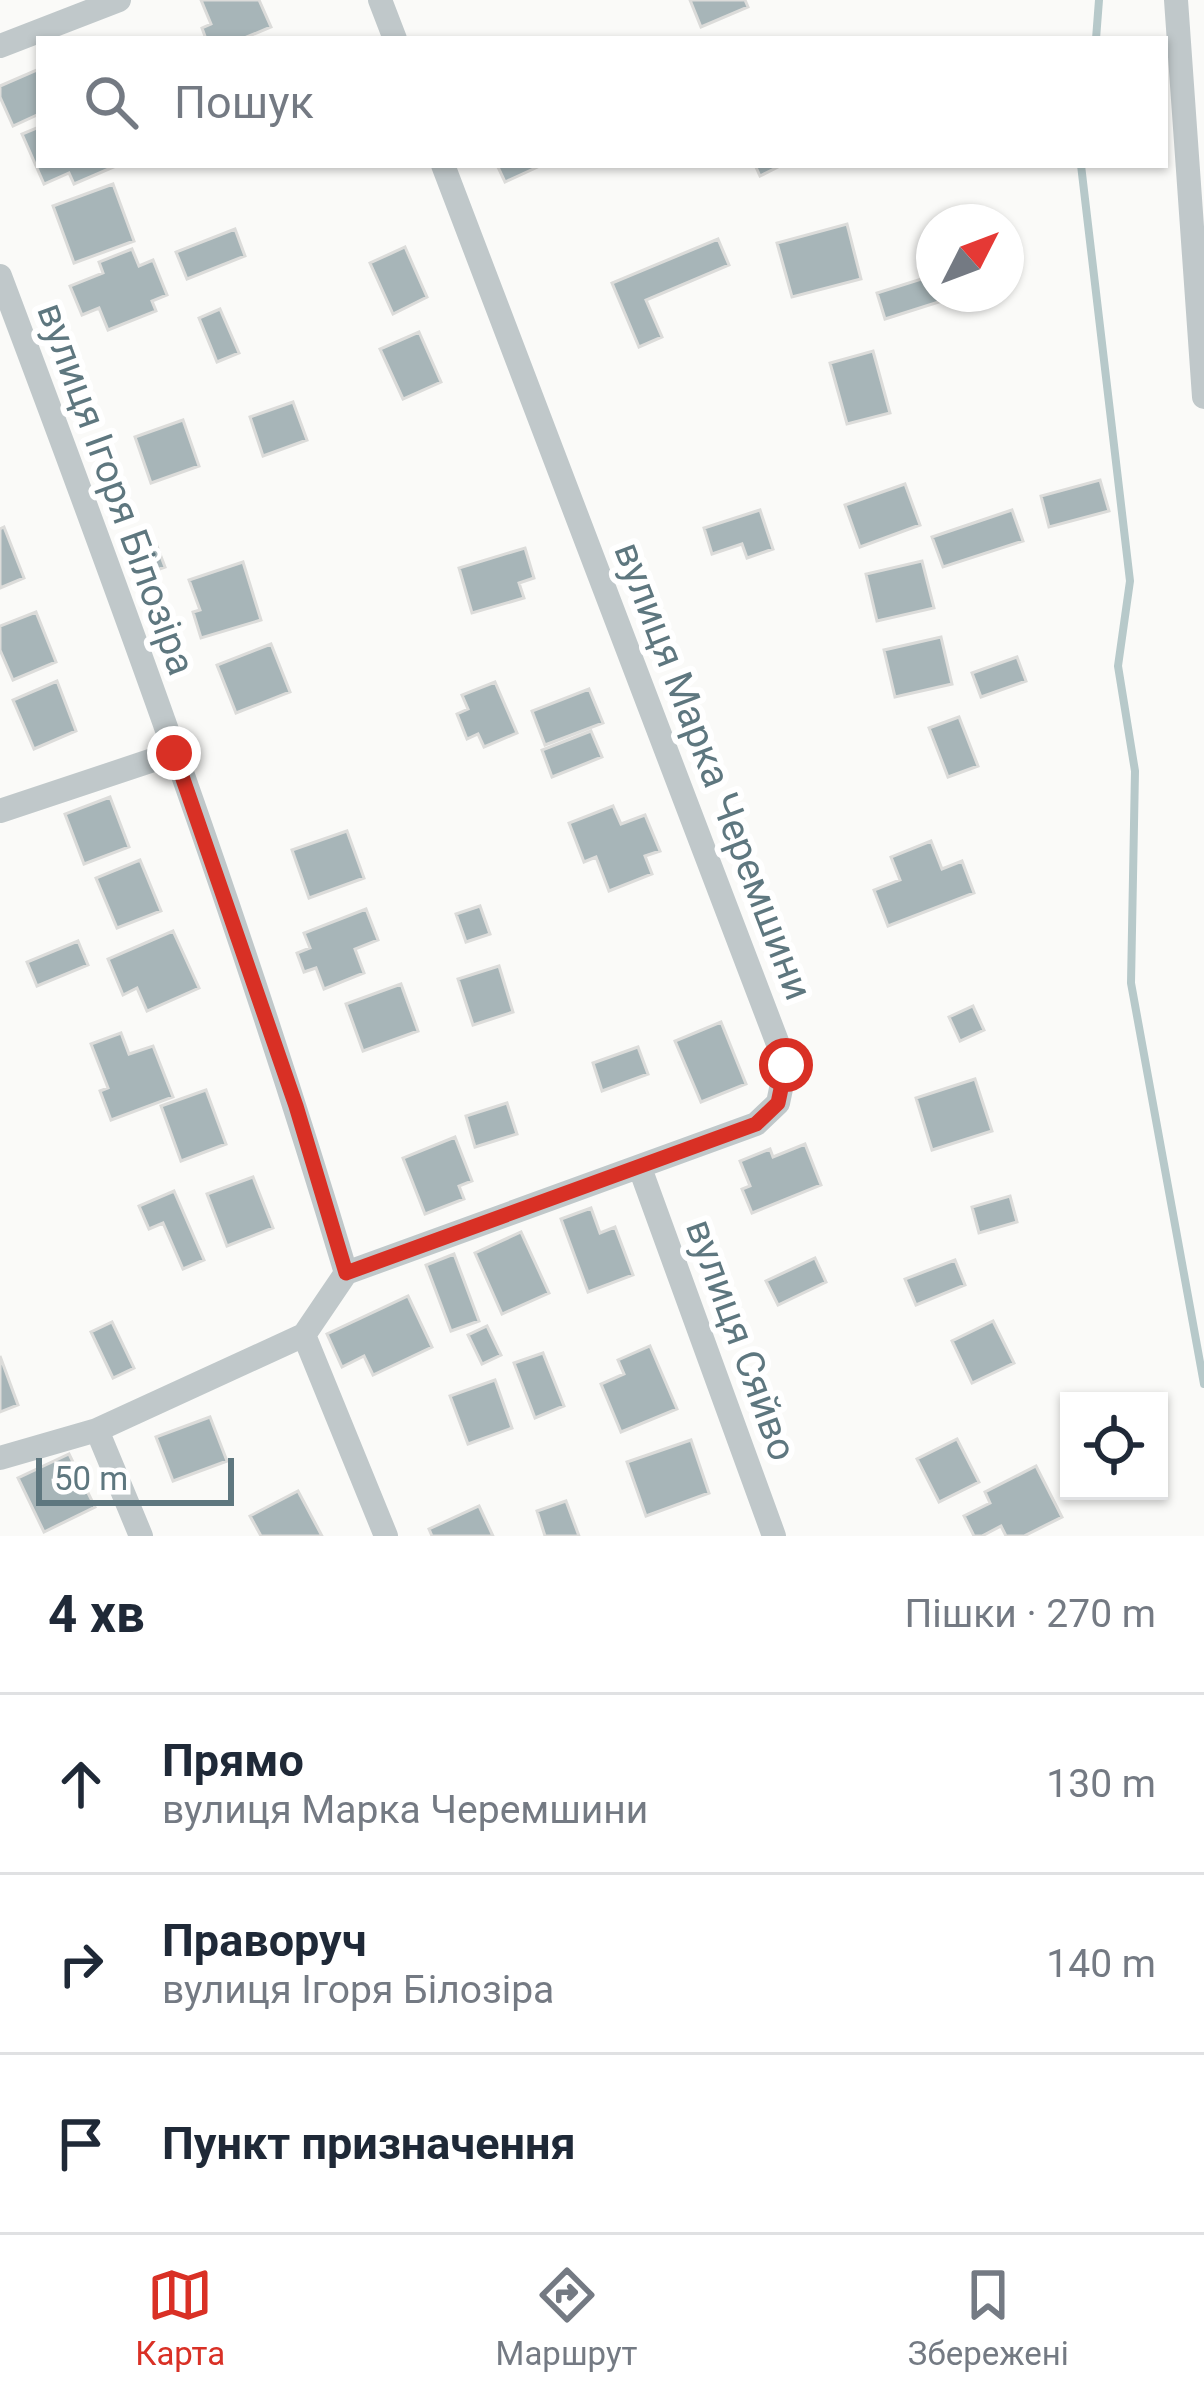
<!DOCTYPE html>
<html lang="uk">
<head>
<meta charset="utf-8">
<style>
  body { margin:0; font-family:Roboto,sans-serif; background:#f2f2f3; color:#1f2937 }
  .controls { position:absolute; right:36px; bottom:36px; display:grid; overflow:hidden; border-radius:0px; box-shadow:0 3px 9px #0004 }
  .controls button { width:108px; height:108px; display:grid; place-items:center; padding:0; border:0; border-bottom:3px solid #e0e1e3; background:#fff; color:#1f2937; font:60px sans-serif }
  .compass { position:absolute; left:916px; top:204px; width:108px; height:108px; border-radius:50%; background:#fff; box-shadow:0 3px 9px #0004; rotate:48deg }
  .scale { position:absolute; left:36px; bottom:30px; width:198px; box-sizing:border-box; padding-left:12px; border:6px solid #5e777f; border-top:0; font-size:33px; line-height:42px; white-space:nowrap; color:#5e777f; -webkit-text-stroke:9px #fff; paint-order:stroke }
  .stop { position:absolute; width:36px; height:36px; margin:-27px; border:9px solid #d93025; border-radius:50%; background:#fff }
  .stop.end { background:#d93025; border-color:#fff; box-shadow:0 3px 12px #0008 }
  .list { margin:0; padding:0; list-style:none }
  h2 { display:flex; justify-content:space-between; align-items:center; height:156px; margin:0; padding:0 48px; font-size:51px }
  h2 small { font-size:39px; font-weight:400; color:#747a83 }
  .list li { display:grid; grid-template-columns:78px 1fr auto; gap:36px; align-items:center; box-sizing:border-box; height:180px; padding:0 48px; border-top:3px solid #e0e1e3 }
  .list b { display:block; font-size:45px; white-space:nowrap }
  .list p { margin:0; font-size:39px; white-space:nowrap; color:#747a83 }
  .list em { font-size:39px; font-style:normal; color:#747a83 }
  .icon { flex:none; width:66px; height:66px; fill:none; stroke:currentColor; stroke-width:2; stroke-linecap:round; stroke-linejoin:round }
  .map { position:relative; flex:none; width:1204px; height:1536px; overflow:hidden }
  .search { position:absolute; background:#fff; box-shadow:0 3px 9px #0004; left:36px; right:36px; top:36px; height:132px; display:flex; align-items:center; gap:30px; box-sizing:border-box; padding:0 42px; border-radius:0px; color:#747a83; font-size:45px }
  .sheet { height:696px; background:#fff }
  nav { display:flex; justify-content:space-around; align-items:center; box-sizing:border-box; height:168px; border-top:3px solid #e0e1e3; background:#fff; font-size:33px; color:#747a83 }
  nav a { display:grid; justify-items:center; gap:6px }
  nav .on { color:#d93025 }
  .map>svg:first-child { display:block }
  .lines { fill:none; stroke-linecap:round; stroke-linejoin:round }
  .stream { stroke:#b7c9ca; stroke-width:8 }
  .building { fill:#a7b5b8; stroke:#dcdcda; stroke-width:3 }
  .minor { stroke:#c0c8ca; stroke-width:24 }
  .route { stroke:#d93025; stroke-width:15 }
  .labels { text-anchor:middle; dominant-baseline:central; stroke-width:12; stroke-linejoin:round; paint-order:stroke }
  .street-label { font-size:39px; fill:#5e777f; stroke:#fff }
</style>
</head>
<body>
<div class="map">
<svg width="1204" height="1536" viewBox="0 0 1204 1536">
  <rect width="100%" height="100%" fill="#fafaf8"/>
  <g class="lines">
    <path class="stream" d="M1096 39 1099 0
      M1081 165 1130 581 1118 666 1135 771 1131 983 1204 1384"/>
  </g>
  <path class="building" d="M201 0H259L271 27 242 39H206L202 28 211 24Z
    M690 0H745L748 7 701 27Z
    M39 69V114L13 126 0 97V86Z
    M39 127V165H118L74 184 69 173 44 184 22 134Z
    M497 165H542L505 182Z
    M755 165H782L760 176Z
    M113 184 134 241 74 263 53 206Z
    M847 224 861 279 792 297 777 243Z
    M235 229 245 256 187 279 176 252Z
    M718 239 729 265 646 300 662 337 639 347 612 283Z
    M405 247 427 297 393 314 370 263Z
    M132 249 139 266 153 260 167 295 152 301 156 311 108 330 99 308 82 315 70 286 103 273 99 262Z
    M934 275V294H943L945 300 885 319 877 293Z
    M220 309 239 353 217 362 199 318Z
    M419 332 441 382 403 399 380 349Z
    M873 351 890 413 847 424 830 363Z
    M293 402 307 440 263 456 250 417Z
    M183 420 199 466 151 483 135 437Z
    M1100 480 1109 511 1049 527 1041 496Z
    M905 484 920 525 860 547 845 505Z
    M760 510 773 549 747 558 742 544 712 554 704 528Z
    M1012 510 1023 541 943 567 932 537Z
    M4 527 24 578 0 588V529Z
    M157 546 165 567 137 577 129 557Z
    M525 548 534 578 519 583 524 598 472 613 459 568Z
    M922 561 934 608 877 621 866 574Z
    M243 562 261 620 201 638 193 612 200 610 189 580Z
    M36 612 56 662 13 680 0 650V626Z
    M941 637 952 684 895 697 884 650Z
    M271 644 290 692 236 713 217 665Z
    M1017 657 1026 681 981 697 972 673Z
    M57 681 76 731 34 749 13 700Z
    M495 682 517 733 484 747 478 734 467 739 457 714 468 709 462 695Z
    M589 689 603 723 545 745 532 711Z
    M959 717 978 766 948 777 929 728Z
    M591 731 602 757 552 777 542 750Z
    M110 797 129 847 84 864 65 814Z
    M613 806 621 824 645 815 660 851 645 856 652 874 609 891 596 857 584 862 569 823Z
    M347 831 364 878 309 898 292 850Z
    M931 841 942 869 962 861 974 893 888 926 874 890 900 880 891 857Z
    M140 860 161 911 117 928 96 878Z
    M480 906 490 934 466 942 456 914Z
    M366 909 378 940 355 949 364 973 324 989 316 968 304 972 297 953 310 948 304 933Z
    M173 931 199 988 147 1011 137 988 123 995 108 959Z
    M78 941 88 965 37 986 27 962Z
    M499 966 513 1012 473 1025 458 979Z
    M401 984 418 1031 363 1051 346 1004Z
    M973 1006 984 1030 960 1041 949 1017Z
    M721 1022 746 1084 701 1102 675 1041Z
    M121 1033 129 1054 153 1046 173 1097 111 1120 100 1091 108 1088 91 1044Z
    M638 1047 648 1074 602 1091 593 1063Z
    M975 1079 992 1131 932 1150 916 1098Z
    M206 1090 226 1144 181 1161 161 1106Z
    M507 1103 517 1134 475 1147 466 1116Z
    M455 1137 472 1181 459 1186 464 1199 425 1214 403 1158Z
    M805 1144 821 1185 752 1213 742 1189 750 1186 740 1161 770 1149 773 1157Z
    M253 1177 273 1228 227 1246 207 1194Z
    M174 1191 204 1260 183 1269 163 1223 149 1229 139 1206Z
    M1010 1196 1017 1222 979 1233 972 1207Z
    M591 1208 600 1233 615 1227 633 1275 588 1292 561 1219Z
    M521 1232 549 1293 502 1314 475 1253Z
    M454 1254 479 1321 451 1331 426 1265Z
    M815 1258 826 1282 778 1305 766 1281Z
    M955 1260 965 1285 916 1305 905 1279Z
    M408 1296 432 1347 373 1375 364 1356 342 1367 327 1334Z
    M993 1321 1014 1363 972 1383 952 1341Z
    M112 1322 134 1368 113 1378 91 1332Z
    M487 1326 501 1355 482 1364 468 1335Z
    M650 1346 677 1409 621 1432 601 1384 624 1374 618 1360Z
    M543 1353 564 1406 535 1418 514 1363Z
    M0 1356 18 1405 0 1412Z
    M495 1380 512 1428 468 1444 450 1396Z
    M210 1417 227 1461 173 1481 156 1437Z
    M957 1439 979 1482 939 1502 917 1459Z
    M691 1440 709 1493 646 1516 627 1462Z
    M69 1454 95 1507 44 1532 18 1478Z
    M1036 1466 1062 1517 1024 1536H1006L1001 1526 982 1536H974L964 1516 990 1503 985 1492Z
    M298 1491 322 1536H261L250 1516Z
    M566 1501 579 1536H545L537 1511Z
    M479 1506 493 1536H432L429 1529Z"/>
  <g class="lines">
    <path class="minor" d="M380 0 395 39
      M1176 0 1204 397
      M0 46 119 0
      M0 276C124 605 245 936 346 1273
      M0 811 174 753
      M640 1168 774 1536
      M346 1273 756 1124 778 1103 786 1065 443 165
      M304 1335 386 1536
      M97 1430 141 1536
      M0 1458 97 1430 304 1335 346 1273"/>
  </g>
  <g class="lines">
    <path class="route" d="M174 753 296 1106 346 1273 756 1124 778 1103 786 1065"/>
  </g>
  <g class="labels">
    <g class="street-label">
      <text transform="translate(116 489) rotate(70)">вулиця Ігоря Білозіра</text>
      <text transform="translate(713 771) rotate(69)">вулиця Марка Черемшини</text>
      <text transform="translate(741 1340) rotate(70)">вулиця Сяйво</text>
    </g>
  </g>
</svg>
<div class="controls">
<button><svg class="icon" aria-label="locate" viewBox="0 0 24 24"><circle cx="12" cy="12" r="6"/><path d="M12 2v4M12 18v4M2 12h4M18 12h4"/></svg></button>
</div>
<svg class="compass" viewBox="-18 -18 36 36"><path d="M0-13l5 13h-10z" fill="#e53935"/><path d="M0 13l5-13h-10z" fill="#747a83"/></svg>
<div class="scale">50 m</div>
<div class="stop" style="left:786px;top:1065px"></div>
<div class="stop end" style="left:174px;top:753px"></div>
<div class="search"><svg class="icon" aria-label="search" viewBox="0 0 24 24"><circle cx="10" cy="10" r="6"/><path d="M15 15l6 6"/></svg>Пошук</div>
</div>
<section class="sheet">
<h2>4 хв<small>Пішки · 270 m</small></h2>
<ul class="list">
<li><svg class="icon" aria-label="ahead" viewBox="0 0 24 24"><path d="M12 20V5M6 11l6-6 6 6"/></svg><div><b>Прямо</b><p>вулиця Марка Черемшини</p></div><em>130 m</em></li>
<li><svg class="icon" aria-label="right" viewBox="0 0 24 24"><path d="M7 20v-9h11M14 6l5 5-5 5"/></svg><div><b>Праворуч</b><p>вулиця Ігоря Білозіра</p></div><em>140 m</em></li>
<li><svg class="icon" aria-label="arrive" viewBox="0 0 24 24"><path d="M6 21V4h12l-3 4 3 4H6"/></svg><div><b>Пункт призначення</b></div></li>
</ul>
</section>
<nav>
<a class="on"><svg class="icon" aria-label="map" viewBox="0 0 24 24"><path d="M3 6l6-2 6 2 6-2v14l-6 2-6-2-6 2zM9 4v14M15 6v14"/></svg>Карта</a>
<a><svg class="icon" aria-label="directions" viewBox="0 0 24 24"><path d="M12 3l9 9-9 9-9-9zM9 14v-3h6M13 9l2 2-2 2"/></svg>Маршрут</a>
<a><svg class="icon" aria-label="saved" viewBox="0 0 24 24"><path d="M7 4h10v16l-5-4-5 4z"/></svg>Збережені</a>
</nav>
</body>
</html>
